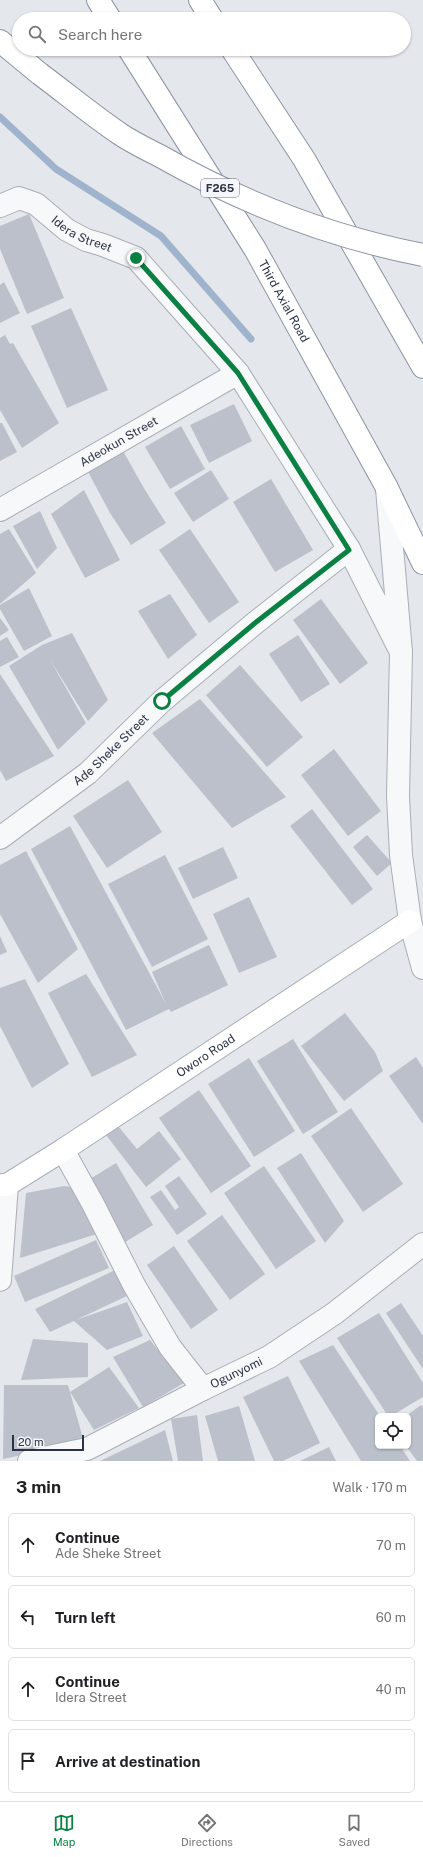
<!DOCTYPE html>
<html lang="en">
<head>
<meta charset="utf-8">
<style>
  body { margin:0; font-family:"Public Sans",sans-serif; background:#f2f2f2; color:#202124 }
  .controls { position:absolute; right:12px; bottom:12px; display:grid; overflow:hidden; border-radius:6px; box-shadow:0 1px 3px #0004 }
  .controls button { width:36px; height:36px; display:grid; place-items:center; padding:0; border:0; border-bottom:1px solid #e0e0e0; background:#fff; color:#202124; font:20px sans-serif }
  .scale { position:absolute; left:12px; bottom:10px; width:72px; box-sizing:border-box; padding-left:4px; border:2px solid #2b3445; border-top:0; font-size:11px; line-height:14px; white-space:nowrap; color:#2b3445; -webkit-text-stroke:3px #f4f6f9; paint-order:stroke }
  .stop { position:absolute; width:12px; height:12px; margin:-9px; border:3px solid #0b8043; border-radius:50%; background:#fff }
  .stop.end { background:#0b8043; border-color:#fff; box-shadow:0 1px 4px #0008 }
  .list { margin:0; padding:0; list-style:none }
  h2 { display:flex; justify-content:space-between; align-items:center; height:52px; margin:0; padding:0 16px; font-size:17px }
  h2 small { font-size:13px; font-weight:400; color:#757577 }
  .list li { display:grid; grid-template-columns:26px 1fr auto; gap:12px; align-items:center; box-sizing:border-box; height:64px; margin:0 8px 8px; padding:0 8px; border:1px solid #e0e0e0; border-radius:6px }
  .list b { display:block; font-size:15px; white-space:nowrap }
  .list p { margin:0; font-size:13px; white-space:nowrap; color:#757577 }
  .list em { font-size:13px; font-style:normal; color:#757577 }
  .icon { flex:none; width:22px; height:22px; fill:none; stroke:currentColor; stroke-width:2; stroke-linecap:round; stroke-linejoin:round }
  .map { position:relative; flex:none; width:423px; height:1461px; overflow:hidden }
  .search { position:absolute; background:#fff; box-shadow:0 1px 3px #0004; left:12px; right:12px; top:12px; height:44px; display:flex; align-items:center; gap:10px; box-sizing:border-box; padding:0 14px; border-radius:22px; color:#757577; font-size:15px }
  .sheet { height:340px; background:#fff }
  nav { display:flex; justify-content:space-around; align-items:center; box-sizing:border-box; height:56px; border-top:1px solid #e0e0e0; background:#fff; font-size:11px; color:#757577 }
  nav a { display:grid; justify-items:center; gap:2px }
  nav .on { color:#0b8043 }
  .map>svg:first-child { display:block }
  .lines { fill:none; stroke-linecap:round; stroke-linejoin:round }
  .stream { stroke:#9fb4cc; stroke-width:7 }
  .building { fill:#bbc0ca }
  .street-casing { stroke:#a9aeb7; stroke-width:24 }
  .secondary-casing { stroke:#a9aeb7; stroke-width:24 }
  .highway-casing { stroke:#8b94a3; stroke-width:24 }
  .street { stroke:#f7f8fa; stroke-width:22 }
  .secondary { stroke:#fff; stroke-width:22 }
  .highway { stroke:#fff; stroke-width:22 }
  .highway-bridge-casing { stroke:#8b94a3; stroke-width:24; stroke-linecap:butt }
  .highway-bridge { stroke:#fff; stroke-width:22 }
  .route { stroke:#0b8043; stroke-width:5 }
  .labels { text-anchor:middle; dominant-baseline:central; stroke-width:3; stroke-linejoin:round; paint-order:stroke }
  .shield { fill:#f4f6f9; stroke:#676e7b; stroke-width:1 }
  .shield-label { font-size:11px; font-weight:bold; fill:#2b3445 }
  .street-label { font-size:12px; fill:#2b3445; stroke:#f4f6f9 }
</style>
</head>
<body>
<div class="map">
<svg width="423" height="1461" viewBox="0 0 423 1461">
  <rect width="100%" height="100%" fill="#e4e7ec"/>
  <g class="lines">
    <path class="stream" d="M0 117 56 169 161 236 251 339"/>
  </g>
  <path class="building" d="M29 214 64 298 27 314 0 249V226Z
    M4 282 20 313 0 323V285Z
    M71 308 108 390 67 408 31 326Z
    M5 335 10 344 13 343 59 423 22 448 0 410V338Z
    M234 404 252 441 209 463 190 425Z
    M0 423H2L17 452 0 461Z
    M181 426 205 469 170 489 145 447Z
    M118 442 145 490 166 523 131 545 110 513 86 468Z
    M211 470 229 499 193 522 174 493Z
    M271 479 313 550 275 572 233 502Z
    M84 490 120 560 85 578 51 514Z
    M40 511 57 548 37 569 13 526Z
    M9 529 36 573 0 604V534Z
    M190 529 239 602 209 623 159 550Z
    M29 588 52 636 24 651 0 609V605Z
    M170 594 197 635 168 659 138 611Z
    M321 599 368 663 340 684 293 620Z
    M0 618 9 630 0 636Z
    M72 633 108 700 88 721 49 658 86 723 58 750 9 666 42 645Z
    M298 635 330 684 301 702 269 654Z
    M7 637 19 657 0 667V641Z
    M240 665 303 737 267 767 206 695Z
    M0 674 54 756 6 781 0 770Z
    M200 699 286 797 232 828 152 733Z
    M334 749 381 811 348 836 301 775Z
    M128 780 162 832 107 868 73 816Z
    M312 809 373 889 352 905 290 826Z
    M70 826 166 1004 152 972 209 945 228 985 171 1012 169 1009 126 1030 31 849Z
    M367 835 392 863 377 876 353 847Z
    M223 847 238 878 193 899 178 868Z
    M26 851 78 949 38 983 0 914V865Z
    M165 855 208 939 152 967 108 884Z
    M249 897 277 957 239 973 213 914Z
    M0 936 7 952 0 955Z
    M86 974 137 1055 92 1077 48 993Z
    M25 979 69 1064 32 1088 0 1026V988Z
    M345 1013 375 1052 383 1071 344 1101 301 1046Z
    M293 1039 338 1112 303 1134 257 1061Z
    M416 1057 423 1068V1124L389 1076Z
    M249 1058 295 1131 254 1157 208 1084Z
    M199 1090 251 1166 211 1193 159 1118Z
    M351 1108 403 1184 363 1212 311 1136Z
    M118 1126 137 1149 159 1131 181 1159 146 1187 106 1135Z
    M301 1153 344 1221 325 1243 277 1168Z
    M116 1163 153 1225 122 1244 85 1182Z
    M264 1166 316 1241 276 1269 224 1193Z
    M179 1176 207 1214 177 1235 150 1197 161 1190 175 1210 179 1207 165 1186Z
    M64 1186 71 1187 100 1233 20 1258 26 1193Z
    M222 1215 265 1274 230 1300 187 1241Z
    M96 1240 109 1268 25 1302 14 1276Z
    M174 1246 218 1310 191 1329 147 1265Z
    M115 1270 127 1296 76 1320 127 1302 143 1336 107 1350 74 1321 50 1332 35 1309Z
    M401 1303 423 1336V1369L386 1313Z
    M379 1313 423 1383V1397L391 1416H388L337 1338Z
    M33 1339 88 1343V1377L21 1380Z
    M150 1340 184 1383 143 1407 113 1357Z
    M333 1345 380 1416H378V1446H400L410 1461H361L299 1361Z
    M109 1367 139 1408 94 1430 70 1392 84 1442 3 1459 4 1385H68L70 1392Z
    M288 1376 320 1443 283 1461H274L243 1397Z
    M421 1405 423 1407V1461H417L406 1446H408V1416H406Z
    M239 1406 255 1461H218L205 1416Z
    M197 1415 203 1461H178L171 1419Z
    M165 1430 173 1461H100Z
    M329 1447 336 1461H300Z"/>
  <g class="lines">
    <g class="street-casing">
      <g id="street">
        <path id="s1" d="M0 206 19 198 36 204 67 230 86 240 103 245 136 258 238 373 349 549 401 652"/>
        <path d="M387 489 401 652 398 796 401 855 410 921 423 968"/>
        <path id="s2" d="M0 510 238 373"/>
        <path id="s3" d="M0 838 88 773 162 701 255 623 349 549"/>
        <path d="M63 1150 93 1204 134 1285 170 1347 203 1389"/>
        <path d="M0 1280 7 1185"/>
        <path id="s4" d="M29 1461 87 1449 203 1389 269 1357 335 1313 423 1244"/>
      </g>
    </g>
    <g class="secondary-casing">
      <g id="secondary">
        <path id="s5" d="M0 1185H7L63 1150 410 921"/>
      </g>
    </g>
    <g class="highway-casing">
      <g id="highway">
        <path d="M98 0 110 19"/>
        <path d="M200 0 212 19"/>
        <path d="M0 41 40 74"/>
        <path id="s6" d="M129 49 255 249 386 486 423 563"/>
        <path d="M232 49 304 159 423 367"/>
      </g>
    </g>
    <use href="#street" class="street"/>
    <use href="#secondary" class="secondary"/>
    <use href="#highway" class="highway"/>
    <g class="highway-bridge-casing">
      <path id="highway-bridge" d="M40 74C67 94 92 115 120 134 132 142 146 149 160 156 241 202 331 237 423 255"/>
    </g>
    <use href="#highway-bridge" class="highway-bridge"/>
  </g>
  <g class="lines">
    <path class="route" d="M136 258 238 373 349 550 255 623 162 701"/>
  </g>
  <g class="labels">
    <rect class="shield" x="201" y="179" width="38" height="18" rx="3"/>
    <g class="shield-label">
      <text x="220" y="188">F265</text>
    </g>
    <g class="street-label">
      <text stroke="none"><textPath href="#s1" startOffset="94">Idera Street</textPath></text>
      <text stroke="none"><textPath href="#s6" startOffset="296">Third Axial Road</textPath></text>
      <text stroke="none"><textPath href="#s2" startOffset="137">Adeokun Street</textPath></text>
      <text stroke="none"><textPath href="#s3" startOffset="142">Ade Sheke Street</textPath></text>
      <text stroke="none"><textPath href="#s5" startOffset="244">Oworo Road</textPath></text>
      <text stroke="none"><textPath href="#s4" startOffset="227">Ogunyomi</textPath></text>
    </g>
  </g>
</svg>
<div class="controls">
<button><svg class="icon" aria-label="locate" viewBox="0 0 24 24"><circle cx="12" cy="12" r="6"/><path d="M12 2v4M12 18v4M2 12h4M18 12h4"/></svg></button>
</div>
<div class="scale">20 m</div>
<div class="stop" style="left:162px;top:701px"></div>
<div class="stop end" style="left:136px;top:258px"></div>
<div class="search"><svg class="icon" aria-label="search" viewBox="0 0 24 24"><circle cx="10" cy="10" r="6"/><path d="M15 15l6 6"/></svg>Search here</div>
</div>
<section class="sheet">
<h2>3 min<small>Walk · 170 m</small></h2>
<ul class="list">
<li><svg class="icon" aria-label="ahead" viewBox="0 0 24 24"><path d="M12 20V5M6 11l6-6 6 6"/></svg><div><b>Continue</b><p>Ade Sheke Street</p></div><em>70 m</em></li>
<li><svg class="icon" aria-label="left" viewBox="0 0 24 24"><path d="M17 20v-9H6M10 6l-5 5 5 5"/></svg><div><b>Turn left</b></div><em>60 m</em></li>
<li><svg class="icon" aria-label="ahead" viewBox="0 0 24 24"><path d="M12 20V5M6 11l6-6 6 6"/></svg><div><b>Continue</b><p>Idera Street</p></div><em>40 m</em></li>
<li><svg class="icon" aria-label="arrive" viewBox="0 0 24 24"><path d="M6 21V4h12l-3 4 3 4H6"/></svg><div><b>Arrive at destination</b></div></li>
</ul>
</section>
<nav>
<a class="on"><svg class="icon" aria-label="map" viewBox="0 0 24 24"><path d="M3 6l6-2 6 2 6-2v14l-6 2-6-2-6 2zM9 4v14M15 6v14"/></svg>Map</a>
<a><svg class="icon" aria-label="directions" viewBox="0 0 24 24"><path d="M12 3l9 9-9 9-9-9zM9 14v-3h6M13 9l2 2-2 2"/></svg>Directions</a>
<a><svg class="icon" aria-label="saved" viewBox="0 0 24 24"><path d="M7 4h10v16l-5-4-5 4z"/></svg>Saved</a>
</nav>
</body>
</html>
